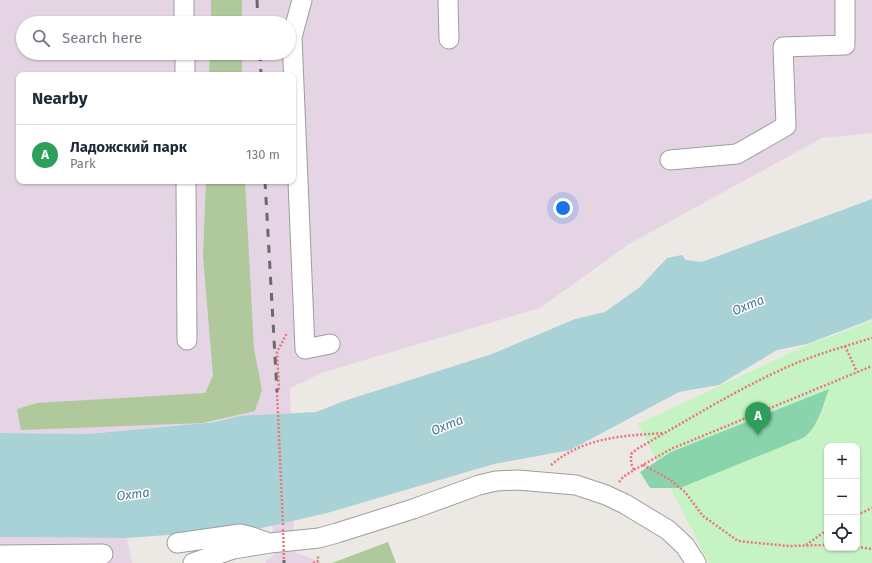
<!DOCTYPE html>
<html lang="en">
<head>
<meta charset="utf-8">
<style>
  body { margin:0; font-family:"Fira Sans",sans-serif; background:#f2f2f3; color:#1f2937 }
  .controls { position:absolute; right:12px; bottom:12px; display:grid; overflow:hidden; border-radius:8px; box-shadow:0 1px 3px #0004 }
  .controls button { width:36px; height:36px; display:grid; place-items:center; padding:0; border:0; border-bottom:1px solid #e0e1e3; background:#fff; color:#1f2937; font:20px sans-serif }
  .you { position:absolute; left:563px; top:208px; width:14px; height:14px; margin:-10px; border:3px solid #fff; border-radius:50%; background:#1a73e8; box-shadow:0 0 0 6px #1a73e833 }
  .badge { display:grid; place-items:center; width:26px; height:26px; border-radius:50%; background:#b3152c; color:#fff; font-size:13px; font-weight:700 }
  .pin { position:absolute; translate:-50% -33px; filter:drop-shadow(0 1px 2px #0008) }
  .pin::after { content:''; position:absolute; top:21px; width:14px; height:12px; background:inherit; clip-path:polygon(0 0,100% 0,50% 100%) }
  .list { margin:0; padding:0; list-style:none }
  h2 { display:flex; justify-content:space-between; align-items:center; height:52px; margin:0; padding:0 16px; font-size:17px }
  h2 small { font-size:13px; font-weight:400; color:#747a83 }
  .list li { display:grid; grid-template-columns:26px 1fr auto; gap:12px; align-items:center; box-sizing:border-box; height:60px; padding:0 16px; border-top:1px solid #e0e1e3 }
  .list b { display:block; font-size:15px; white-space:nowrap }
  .list p { margin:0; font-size:13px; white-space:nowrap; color:#747a83 }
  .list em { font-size:13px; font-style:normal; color:#747a83 }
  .icon { flex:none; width:22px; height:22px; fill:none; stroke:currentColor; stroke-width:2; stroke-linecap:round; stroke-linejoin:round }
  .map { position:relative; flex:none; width:872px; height:563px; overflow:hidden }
  .search { position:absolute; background:#fff; box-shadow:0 1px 3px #0004; left:16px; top:16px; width:280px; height:44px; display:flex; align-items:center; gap:10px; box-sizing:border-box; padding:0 14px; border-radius:22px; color:#747a83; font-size:15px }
  .panel { position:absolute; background:#fff; box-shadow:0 1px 3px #0004; left:16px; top:72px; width:280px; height:112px; border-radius:8px }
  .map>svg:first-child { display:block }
  .industrial { fill:#e5d5e4; fill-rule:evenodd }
  .forest { fill:#afc89c }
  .park { fill:#c6f3c3; fill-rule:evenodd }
  .pitch { fill:#89d4ac }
  .water { fill:#a8d2d6 }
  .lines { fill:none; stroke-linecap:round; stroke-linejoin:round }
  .minor-casing { stroke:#9d9d9d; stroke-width:21 }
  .path { stroke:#ea767b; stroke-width:2.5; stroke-dasharray:2 2; stroke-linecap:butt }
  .minor { stroke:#fff; stroke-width:19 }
  .rail { stroke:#6a6a6a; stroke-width:3; stroke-dasharray:8 8; stroke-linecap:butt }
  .path-bridge { stroke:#ea767b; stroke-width:2.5; stroke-dasharray:2 2; stroke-linecap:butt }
  .labels { text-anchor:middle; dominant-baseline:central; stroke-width:3; stroke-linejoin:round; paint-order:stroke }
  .water-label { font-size:13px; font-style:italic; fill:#4c7993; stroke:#fff }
</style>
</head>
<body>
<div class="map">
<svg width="872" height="563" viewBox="0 0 872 563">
  <rect width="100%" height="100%" fill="#ece8e3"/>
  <path class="industrial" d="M0 0H872V133L822 138 629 244 540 308 324 372 290 388 294 528 296 553 311 558 321 563H266V561L275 554 263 419 239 416 216 422 88 434 0 433ZM23 23H289V53H23ZM19 75H293V181H19Z
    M0 537 127 538 132 563H0Z"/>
  <path class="forest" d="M211 0H242V23H211Z
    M210 53H242V75H209Z
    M206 181H245L254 349 262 390 255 411 202 423 21 430 17 409 37 403 205 393 213 376 203 256Z
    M388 542 396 563H332Z"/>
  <path class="park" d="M872 321V563H709L638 424 805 346ZM827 446H857V548H827Z"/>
  <path class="pitch" d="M829 389C823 405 818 428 803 438L680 488H650L640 472 671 452Z"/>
  <path class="water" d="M872 199V319L807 344 777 350 719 385 679 392 570 450 494 464 327 513 262 528 127 538 0 537V433L88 434 216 422 239 416 316 412 344 401 492 354 575 319 605 312 640 287 667 258 682 255 686 260 702 262Z"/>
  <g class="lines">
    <g class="minor-casing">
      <path id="minor" d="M184 0V23
        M302 0 292 37 305 349 330 344
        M448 0 449 39
        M185 53V75
        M670 160 737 154 786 126 783 47 845 45V0
        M186 181 187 340
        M177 543 240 534 252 537 266 542
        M0 555 103 554
        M193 563 233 549 270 543 319 538 337 533 413 509 479 485 496 481 518 480 576 485 606 495 625 504 668 530 685 546 696 563"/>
    </g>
    <path class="path" d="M845 346 857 372
      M551 465C584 437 622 436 663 433
      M643 465 669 479 685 492 703 516 738 541 788 546 827 545
      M634 470 671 449 872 366
      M619 482 623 477 634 470 631 463V454L637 449C686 421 734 391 785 368 813 355 843 347 872 338
      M857 515 872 508
      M283 525 277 392 279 388 277 352 287 333
      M806 545 827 530
      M857 547 872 549
      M313 563 318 561V555"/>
    <use href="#minor" class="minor"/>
    <path class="rail" d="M257 0 258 23
      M260 53 261 75
      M265 181 277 392
      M284 560V563"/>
    <path class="path-bridge" d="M283 529 284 560"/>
  </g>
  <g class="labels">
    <g class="water-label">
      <text transform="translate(748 305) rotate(-22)">Охта</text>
      <text transform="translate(447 425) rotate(-22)">Охта</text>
      <text transform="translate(133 494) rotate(-7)">Охта</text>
    </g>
  </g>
</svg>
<div class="controls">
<button>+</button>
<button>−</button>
<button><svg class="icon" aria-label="locate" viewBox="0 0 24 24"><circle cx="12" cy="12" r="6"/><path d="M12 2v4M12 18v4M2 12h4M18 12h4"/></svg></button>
</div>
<div class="you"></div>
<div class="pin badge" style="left:758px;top:435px;background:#2e9e5b">A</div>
<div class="search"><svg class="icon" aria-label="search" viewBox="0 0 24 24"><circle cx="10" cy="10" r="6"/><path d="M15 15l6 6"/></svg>Search here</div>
<section class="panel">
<h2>Nearby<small></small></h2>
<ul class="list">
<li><span class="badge" style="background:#2e9e5b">A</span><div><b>Ладожский парк</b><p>Park</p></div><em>130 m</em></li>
</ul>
</section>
</div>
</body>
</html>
